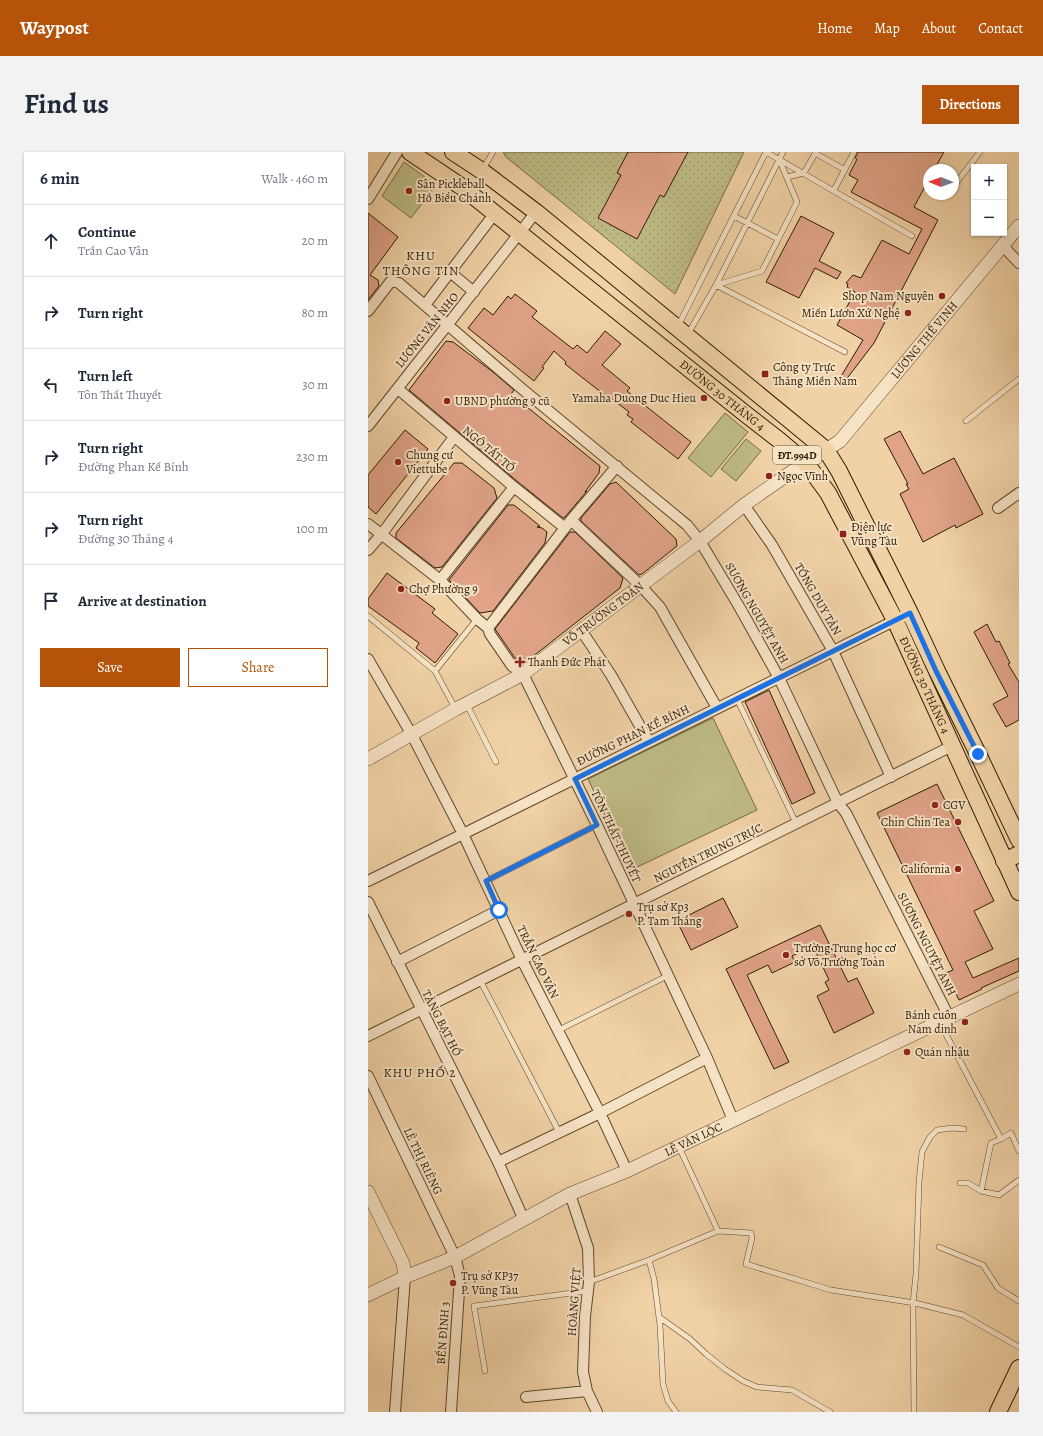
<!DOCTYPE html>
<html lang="en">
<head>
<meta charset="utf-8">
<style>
  body { margin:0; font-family:Alegreya,serif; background:#f2f2f3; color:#1f2937 }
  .controls { position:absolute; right:12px; top:12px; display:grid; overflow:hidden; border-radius:0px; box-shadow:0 1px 3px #0004 }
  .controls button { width:36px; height:36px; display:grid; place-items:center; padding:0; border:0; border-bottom:1px solid #e0e1e3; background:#fff; color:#1f2937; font:20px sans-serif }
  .compass { position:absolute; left:555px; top:12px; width:36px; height:36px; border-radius:50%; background:#fff; box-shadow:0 1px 3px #0004; rotate:271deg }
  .stop { position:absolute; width:12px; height:12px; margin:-9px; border:3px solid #1a73e8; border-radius:50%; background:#fff }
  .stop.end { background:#1a73e8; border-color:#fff; box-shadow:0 1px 4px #0008 }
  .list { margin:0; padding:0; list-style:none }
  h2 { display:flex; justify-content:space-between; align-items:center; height:52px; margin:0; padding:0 16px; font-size:17px }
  h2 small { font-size:13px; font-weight:400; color:#747a83 }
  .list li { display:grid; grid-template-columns:26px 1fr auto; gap:12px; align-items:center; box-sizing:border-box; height:72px; padding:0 16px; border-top:1px solid #e0e1e3 }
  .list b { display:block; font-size:15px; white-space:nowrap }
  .list p { margin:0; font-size:13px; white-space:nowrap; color:#747a83 }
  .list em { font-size:13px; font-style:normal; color:#747a83 }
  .actions { display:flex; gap:8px; padding:12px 16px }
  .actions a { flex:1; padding:9px 0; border:1px solid #b45309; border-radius:0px; text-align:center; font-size:14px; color:#b45309 }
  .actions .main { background:#b45309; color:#fff }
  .icon { flex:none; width:22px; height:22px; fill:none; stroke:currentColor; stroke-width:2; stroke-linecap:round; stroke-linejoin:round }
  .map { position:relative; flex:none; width:651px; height:1260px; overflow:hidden; border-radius:0px }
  header { display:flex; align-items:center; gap:24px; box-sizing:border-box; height:56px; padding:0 20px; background:#b45309; color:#fff }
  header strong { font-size:19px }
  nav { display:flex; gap:22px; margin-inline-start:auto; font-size:14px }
  .intro { display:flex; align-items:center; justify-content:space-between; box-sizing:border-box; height:96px; padding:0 24px }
  h1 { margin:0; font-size:28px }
  .button { padding:10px 18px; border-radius:0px; background:#b45309; color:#fff; font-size:14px; font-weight:700 }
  main { display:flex; gap:24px; padding:0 24px }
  aside { flex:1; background:#fff; border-radius:0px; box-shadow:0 1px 3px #0004 }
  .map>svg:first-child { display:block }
  .grass { fill:url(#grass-dots); stroke:#766c44 }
  .pitch { fill:#bebb84; stroke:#766c44 }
  .building { fill:#e0a388; stroke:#2d1c03 }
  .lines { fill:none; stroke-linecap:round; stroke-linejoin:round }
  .service-casing { stroke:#5e4a2c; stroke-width:6 }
  .minor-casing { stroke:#5e4a2c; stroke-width:12 }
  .tertiary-casing { stroke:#5e4a2c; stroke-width:14 }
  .primary-casing { stroke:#2d1c03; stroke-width:18 }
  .service { stroke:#f6e2c5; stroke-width:5 }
  .minor { stroke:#f6e2c5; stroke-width:10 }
  .tertiary { stroke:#f6e2c5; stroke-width:13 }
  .primary { stroke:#f1d2a6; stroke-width:16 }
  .route { stroke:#1a73e8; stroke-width:5 }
  .poi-dot { fill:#8f2418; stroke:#f6e2c5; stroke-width:1.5 }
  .labels { text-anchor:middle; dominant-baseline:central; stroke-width:4; stroke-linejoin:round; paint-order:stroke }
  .shield { fill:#f6e2c5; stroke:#69573d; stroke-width:1 }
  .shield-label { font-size:11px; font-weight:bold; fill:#2d1c03 }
  .poi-label { font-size:12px; fill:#2d1c03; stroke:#f6e2c5; text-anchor:start }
  .street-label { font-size:12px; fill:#2d1c03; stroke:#f6e2c5 }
  .neighbourhood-label { font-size:13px; letter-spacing:1px; fill:#2d1c03; stroke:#f6e2c5 }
</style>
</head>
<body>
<header>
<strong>Waypost</strong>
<nav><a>Home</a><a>Map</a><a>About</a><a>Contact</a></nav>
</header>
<div class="intro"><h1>Find us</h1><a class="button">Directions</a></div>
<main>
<aside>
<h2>6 min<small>Walk · 460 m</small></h2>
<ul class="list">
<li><svg class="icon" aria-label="ahead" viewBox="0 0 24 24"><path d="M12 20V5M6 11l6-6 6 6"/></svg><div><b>Continue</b><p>Trần Cao Vân</p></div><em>20 m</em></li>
<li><svg class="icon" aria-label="right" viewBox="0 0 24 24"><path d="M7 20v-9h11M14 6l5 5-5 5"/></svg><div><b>Turn right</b></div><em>80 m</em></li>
<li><svg class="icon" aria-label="left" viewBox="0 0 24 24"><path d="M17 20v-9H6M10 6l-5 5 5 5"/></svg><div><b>Turn left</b><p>Tôn Thất Thuyết</p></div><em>30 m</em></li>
<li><svg class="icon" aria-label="right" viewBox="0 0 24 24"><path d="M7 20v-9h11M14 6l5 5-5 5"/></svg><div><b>Turn right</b><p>Đường Phan Kế Bính</p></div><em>230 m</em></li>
<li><svg class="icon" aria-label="right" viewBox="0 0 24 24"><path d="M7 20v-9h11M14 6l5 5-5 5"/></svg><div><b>Turn right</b><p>Đường 30 Tháng 4</p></div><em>100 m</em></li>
<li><svg class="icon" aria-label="arrive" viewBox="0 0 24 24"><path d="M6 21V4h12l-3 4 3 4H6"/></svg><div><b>Arrive at destination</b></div></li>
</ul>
<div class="actions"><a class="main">Save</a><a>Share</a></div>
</aside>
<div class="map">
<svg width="651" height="1260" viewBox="0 0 651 1260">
  <defs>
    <pattern id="grass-dots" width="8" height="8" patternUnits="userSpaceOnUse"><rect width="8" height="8" fill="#bebb84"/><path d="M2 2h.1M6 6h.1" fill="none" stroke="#a4a070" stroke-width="1.8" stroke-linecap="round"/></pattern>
  </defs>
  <rect width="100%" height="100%" fill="#f1d2a6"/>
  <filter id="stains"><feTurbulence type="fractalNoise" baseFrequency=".005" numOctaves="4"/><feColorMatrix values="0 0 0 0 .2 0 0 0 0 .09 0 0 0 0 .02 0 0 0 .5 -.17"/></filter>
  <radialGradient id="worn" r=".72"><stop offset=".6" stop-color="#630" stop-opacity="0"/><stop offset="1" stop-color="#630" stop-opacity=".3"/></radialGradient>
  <path class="grass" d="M135 0H376L307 142 138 5Z"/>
  <path class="pitch" d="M36 10 68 33 43 66 14 44Z
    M357 261 380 280 343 325 320 306Z
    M378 287 393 299 368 329 353 317Z
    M345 566 389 658 263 718 220 627Z"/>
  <path class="building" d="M260 0H320L296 45 292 43 269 87 230 66 253 23 249 21Z
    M490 0H576L566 18H561V27L546 55 570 68 506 191 477 229 472 226 495 188 469 173 487 140 479 135 480 132 478 131 485 123 493 126 514 88 541 102 554 77 483 40 490 28 481 23 489 7 487 6Z
    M0 61 30 85 2 123 10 128 11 134 0 148Z
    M433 64 466 81 451 109 473 120 469 127 447 116 431 146 398 130Z
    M147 142 169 159 164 165 205 197 209 193 219 201 237 179 253 192 234 213 262 236 259 239 323 290 310 307 263 270 265 267 259 263 261 260 244 247 243 248 197 212 198 210 186 199 174 215 176 216 166 229 100 176 116 156 125 163 140 144 143 147Z
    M78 189 85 190 125 220 146 238 143 242 232 314 231 321 217 340 219 339 197 365 195 366 150 330 41 238Z
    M37 278 60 297 8 362 0 355V323Z
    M532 279 555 322 586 306 615 362 588 376 587 373 555 390 532 342 541 337 538 332H540L516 287Z
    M86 311H94L126 336 129 346 74 415 67 416 28 386V381Z
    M248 330 308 387 309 394 274 422 271 423 213 369V366L242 332Z
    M140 353H146L172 374 169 375 174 376 179 380 177 391 125 459 112 461 81 428Z
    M202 380H207L255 426 252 436 154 513 149 509 127 477Z
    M19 421 67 457 64 461 90 482 67 511 48 496 51 491 0 454V447Z
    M619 472 628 490 631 489 642 511 640 512 651 530V568L638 575 625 552 640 544 606 480Z
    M401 538 447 641 424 652 377 550Z
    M569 632 626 749 606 759 625 797 597 810 605 826 651 806V819L613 836 614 837 591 848 578 821 585 818 509 661Z
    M355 746 370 775 323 798 309 769Z
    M452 773 480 830 489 826 506 861 466 881 449 844 461 838 457 830 461 828 445 794 424 804 427 810 404 821 400 813 379 823 421 910 406 917 358 817Z"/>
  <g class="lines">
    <g class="service-casing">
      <path id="service" d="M398 0 544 84
        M447 1 477 18
        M115 17 125 0
        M419 25 436 21 448 0
        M585 35 612 0
        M466 38 486 0
        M366 64 410 87
        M348 133 394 119 429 50 411 7
        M348 133 477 200
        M310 174 398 0
        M320 182 348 133 415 0
        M598 269 651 227
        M0 464 67 519 109 467
        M67 519 87 556
        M369 547 428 671
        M99 553 128 610
        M118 729 229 673
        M112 828 191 980
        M572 871 633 987
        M189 879 299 824
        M311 995 350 1079 383 1081 384 1086 378 1112 463 1138 547 1151 595 1163 651 1195
        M592 1031H600L613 1039 631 1043 651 1028
        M613 1039 623 991 633 987 643 981 651 999
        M571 1095 615 1113 630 1136 651 1149
        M281 1108 286 1127 292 1173 295 1232 300 1249 308 1260
        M221 1130 281 1108 350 1079
        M291 1165 322 1187 338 1202 357 1217 375 1229 389 1235 424 1238 462 1260
        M117 1219 106 1154 219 1139
        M546 1260 545 1151 548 1122 551 1030 554 1000 562 985 569 978 584 976 596 977"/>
    </g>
    <g class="minor-casing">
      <path id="minor" d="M0 47 29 0
        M635 94 651 111
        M82 120 106 140
        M57 153 127 61
        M0 159 23 129 31 131 153 236 319 373 332 389 372 456 411 526 470 651 478 661 581 865
        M30 237 146 335 197 376
        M0 274 168 60
        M376 353 404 393 465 499 523 625
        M630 356 651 341
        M203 368 273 434 292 455 349 556
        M0 372 72 428 109 467 120 476 122 482 144 514 155 522 229 673 339 906 365 968
        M0 398 13 383 86 285
        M72 428 146 335
        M120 476 203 368 249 314
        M213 478 243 523 281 590
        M0 507 44 583 95 682 154 808 232 961 259 1019
        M0 729 542 461
        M0 750 130 1010 156 1068
        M29 810 131 758
        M0 884 584 594
        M0 924 87 1105 92 1124 83 1260
        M130 1010 232 961 339 906
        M202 1042 220 1096 221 1130 217 1164 215 1220 219 1239 229 1260
        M158 1245 219 1239
        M27 1260 37 1125"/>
    </g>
    <g class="tertiary-casing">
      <g id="tertiary">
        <path id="s1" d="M0 607 88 557 155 522 332 389 376 353 419 323 472 289 651 74"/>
        <path d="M0 1040 35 1111 37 1125"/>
        <path id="s2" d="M0 1143 37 1125 87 1105 202 1042 259 1019 651 832"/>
      </g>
    </g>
    <g class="primary-casing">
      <g id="primary">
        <path id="s3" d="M42 0 94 35 375 260 411 288 438 311 460 341 527 468 651 740"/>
        <path d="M85 0 114 19 168 60 458 298 471 319 542 461 569 519 610 602 651 688"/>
        <path d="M636 709 651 702"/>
        <path d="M630 1260 651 1216"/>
      </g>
    </g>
    <use href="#service" class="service"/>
    <use href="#minor" class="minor"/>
    <use href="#tertiary" class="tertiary"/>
    <use href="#primary" class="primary"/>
  </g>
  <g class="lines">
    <path class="route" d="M131 758 118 729 229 673 207 627 542 461 568 519 610 602"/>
  </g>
  <g class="poi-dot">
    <circle cx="41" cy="39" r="4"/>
    <circle cx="574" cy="144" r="4"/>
    <circle cx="540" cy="161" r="4"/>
    <rect x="393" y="218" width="8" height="8" rx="2"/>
    <circle cx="336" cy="246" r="4"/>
    <circle cx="79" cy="249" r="4"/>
    <circle cx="30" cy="310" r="4"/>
    <circle cx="401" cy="324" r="4"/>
    <rect x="471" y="378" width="8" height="8" rx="2"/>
    <circle cx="33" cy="437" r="4"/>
    <path d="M150 504h4v4h4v4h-4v4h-4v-4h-4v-4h4z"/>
    <circle cx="567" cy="653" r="4"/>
    <circle cx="590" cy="670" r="4"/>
    <circle cx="590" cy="717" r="4"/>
    <circle cx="261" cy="762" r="4"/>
    <circle cx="418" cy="803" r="4"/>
    <circle cx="597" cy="870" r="4"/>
    <circle cx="539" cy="900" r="4"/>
    <circle cx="85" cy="1131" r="4"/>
  </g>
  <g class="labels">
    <rect class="shield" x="405" y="294" width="48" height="18" rx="3"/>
    <g class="shield-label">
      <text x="429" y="303">ĐT.994D</text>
    </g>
    <g class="poi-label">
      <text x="49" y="32">Sân Pickleball<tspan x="49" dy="14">Hồ Biểu Chánh</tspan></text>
      <text x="566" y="144" text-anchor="end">Shop Nam Nguyên</text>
      <text x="532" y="161" text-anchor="end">Miến Lươn Xứ Nghệ</text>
      <text x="405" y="215">Công ty Trực<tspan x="405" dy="14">Thăng Miền Nam</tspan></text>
      <text x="328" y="246" text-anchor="end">Yamaha Duong Duc Hieu</text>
      <text x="87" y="249">UBND phường 9 cũ</text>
      <text x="38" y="303">Chung cư<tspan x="38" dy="14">Viettube</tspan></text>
      <text x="409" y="324">Ngọc Vĩnh</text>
      <text x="483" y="375">Điện lực<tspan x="483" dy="14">Vũng Tàu</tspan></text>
      <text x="41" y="437">Chợ Phường 9</text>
      <text x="160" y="510">Thanh Đức Phát</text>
      <text x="575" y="653">CGV</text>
      <text x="582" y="670" text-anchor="end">Chin Chin Tea</text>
      <text x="582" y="717" text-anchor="end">California</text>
      <text x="269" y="755">Trụ sở Kp3<tspan x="269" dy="14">P. Tam Thắng</tspan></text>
      <text x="426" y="796">Trường Trung học cơ<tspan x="426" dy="14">sở Võ Trường Toản</tspan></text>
      <text x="589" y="863" text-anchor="end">Bánh cuôn<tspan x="589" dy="14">Nam dinh</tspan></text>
      <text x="547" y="900">Quán nhậu</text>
      <text x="93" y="1124">Trụ sở KP37<tspan x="93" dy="14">P. Vũng Tàu</tspan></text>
    </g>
    <g class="street-label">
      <text transform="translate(59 178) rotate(-51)">LƯƠNG VĂN NHO</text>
      <text stroke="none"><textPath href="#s1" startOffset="702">LƯƠNG THẾ VINH</textPath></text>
      <text stroke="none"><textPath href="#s3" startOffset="396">ĐƯỜNG 30 THÁNG 4</textPath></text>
      <text transform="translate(121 297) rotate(40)">NGÔ TẤT TỐ</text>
      <text transform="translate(450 447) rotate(60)">TỐNG DUY TÂN</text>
      <text transform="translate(389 461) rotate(60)">SƯƠNG NGUYỆT ANH</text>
      <text stroke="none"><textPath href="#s1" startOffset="277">VÕ TRƯỜNG TOẢN</textPath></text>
      <text stroke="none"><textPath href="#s3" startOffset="756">ĐƯỜNG 30 THÁNG 4</textPath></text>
      <text transform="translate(265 583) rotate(-26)">ĐƯỜNG PHAN KẾ BÍNH</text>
      <text transform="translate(248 684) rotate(65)">TÔN THẤT THUYẾT</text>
      <text transform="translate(340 701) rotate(-26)">NGUYỄN TRUNG TRỰC</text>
      <text transform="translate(559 792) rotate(63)">SƯƠNG NGUYỆT ANH</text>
      <text transform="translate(170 810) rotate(64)">TRẦN CAO VÂN</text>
      <text transform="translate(74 871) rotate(63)">TĂNG BẠT HỔ</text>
      <text stroke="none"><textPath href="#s2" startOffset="361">LÊ VĂN LỘC</textPath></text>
      <text transform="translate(55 1009) rotate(64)">LÊ THỊ RIÊNG</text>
      <text transform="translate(206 1150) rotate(-86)">HOÀNG VIỆT</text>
      <text transform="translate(75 1181) rotate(-86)">BẾN ĐÌNH 3</text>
    </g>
    <g class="neighbourhood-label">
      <text x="53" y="103">KHU<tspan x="53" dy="15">THÔNG TIN</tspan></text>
      <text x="52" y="920">KHU PHỐ 2</text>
    </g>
  </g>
  <rect width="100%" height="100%" filter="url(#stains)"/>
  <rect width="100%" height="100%" fill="url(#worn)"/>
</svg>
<div class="controls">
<button>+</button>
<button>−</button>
</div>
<svg class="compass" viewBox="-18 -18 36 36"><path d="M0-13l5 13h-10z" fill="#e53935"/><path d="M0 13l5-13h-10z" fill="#747a83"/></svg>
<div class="stop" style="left:131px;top:758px"></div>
<div class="stop end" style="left:610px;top:602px"></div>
</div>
</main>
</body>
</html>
